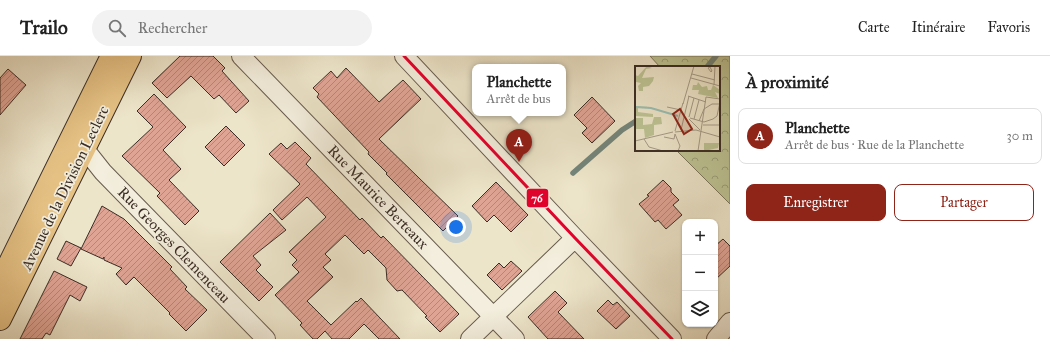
<!DOCTYPE html>
<html lang="fr">
<head>
<meta charset="utf-8">
<style>
  body { margin:0; font-family:"IM FELL Great Primer",serif; background:#f2f2f2; color:#222 }
  .controls { position:absolute; right:12px; bottom:12px; display:grid; overflow:hidden; border-radius:8px; box-shadow:0 1px 3px #0004 }
  .controls button { width:36px; height:36px; display:grid; place-items:center; padding:0; border:0; border-bottom:1px solid #e0e0e0; background:#fff; color:#222; font:20px sans-serif }
  .you { position:absolute; left:456px; top:171px; width:14px; height:14px; margin:-10px; border:3px solid #fff; border-radius:50%; background:#1a73e8; box-shadow:0 0 0 6px #1a73e833 }
  .badge { display:grid; place-items:center; width:26px; height:26px; border-radius:50%; background:#8f2418; color:#fff; font-size:13px; font-weight:700 }
  .pin { position:absolute; translate:-50% -33px; filter:drop-shadow(0 1px 2px #0008) }
  .pin::after { content:''; position:absolute; top:21px; width:14px; height:12px; background:inherit; clip-path:polygon(0 0,100% 0,50% 100%) }
  .popup { position:absolute; left:472px; top:8px; width:94px; height:52px; box-sizing:border-box; display:grid; place-content:center; border-radius:8px; background:#fff; filter:drop-shadow(0 1px 3px #0005); font-size:13px; white-space:nowrap; color:#767676 }
  .popup b { font-size:15px; color:#222 }
  .popup::after { content:''; position:absolute; left:50%; top:100%; margin-left:-8px; border:8px solid transparent; border-top-color:#fff }
  .list { margin:0; padding:0; list-style:none }
  h2 { display:flex; justify-content:space-between; align-items:center; height:52px; margin:0; padding:0 16px; font-size:17px }
  h2 small { font-size:13px; font-weight:400; color:#767676 }
  .list li { display:grid; grid-template-columns:26px 1fr auto; gap:12px; align-items:center; box-sizing:border-box; height:56px; margin:0 8px 8px; padding:0 8px; border:1px solid #e0e0e0; border-radius:8px }
  .list b { display:block; font-size:15px; white-space:nowrap }
  .list p { margin:0; font-size:13px; white-space:nowrap; color:#767676 }
  .list em { font-size:13px; font-style:normal; color:#767676 }
  .actions { display:flex; gap:8px; padding:12px 16px }
  .actions a { flex:1; padding:9px 0; border:1px solid #8f2418; border-radius:8px; text-align:center; font-size:14px; color:#8f2418 }
  .actions .main { background:#8f2418; color:#fff }
  .icon { flex:none; width:22px; height:22px; fill:none; stroke:currentColor; stroke-width:2; stroke-linecap:round; stroke-linejoin:round }
  .map { position:relative; flex:none; width:730px; height:283px; overflow:hidden }
  header { display:flex; align-items:center; gap:24px; box-sizing:border-box; height:56px; padding:0 20px; background:#fff; border-bottom:1px solid #e0e0e0 }
  header strong { font-size:19px }
  nav { display:flex; gap:22px; margin-inline-start:auto; font-size:14px }
  .search { width:280px; height:36px; background:#f2f2f2; display:flex; align-items:center; gap:10px; box-sizing:border-box; padding:0 14px; border-radius:22px; color:#767676; font-size:15px }
  main { display:flex }
  aside { flex:1; background:#fff }
  .map>svg:first-child { display:block }
  .forest { fill:url(#forest-crowns); stroke:#7c785c }
  .lines { fill:none; stroke-linecap:round; stroke-linejoin:round }
  .stream { stroke:#73857b; stroke-width:5.5 }
  .building { fill:url(#building-hatch); stroke:#3a2d25 }
  .minor-casing { stroke:#675b4e; stroke-width:20 }
  .primary-casing { stroke:#3a2d25; stroke-width:24 }
  .minor { stroke:#f3eedd; stroke-width:18 }
  .primary { stroke:#e6c285; stroke-width:22 }
  .bus-1-casing { stroke:#f3eedd; stroke-width:6 }
  .bus-1 { stroke:#e4002b; stroke-width:3 }
  .labels { text-anchor:middle; dominant-baseline:central; stroke-width:3.5; stroke-linejoin:round; paint-order:stroke }
  .street-label { font-size:15px; fill:#3a2d25; stroke:#f3eedd }
  .inset-river { fill:none; stroke:#99bfb4; stroke-width:2 }
  .inset-road { fill:none; stroke:#a59b88; stroke-width:1 }
  .view { fill:#8f2418; fill-opacity:0.15; stroke:#8f2418; stroke-width:2 }
  .inset-edge { fill:none; stroke:#3a2d25; stroke-width:2 }
  .line-badge { stroke:#f3eedd; stroke-width:1.5 }
  .badge-label { font-size:11px; text-anchor:middle; font-weight:bold; fill:#fff }
</style>
</head>
<body>
<header>
<strong>Trailo</strong>
<div class="search"><svg class="icon" aria-label="search" viewBox="0 0 24 24"><circle cx="10" cy="10" r="6"/><path d="M15 15l6 6"/></svg>Rechercher</div>
<nav><a>Carte</a><a>Itinéraire</a><a>Favoris</a></nav>
</header>
<main>
<div class="map">
<svg width="730" height="283" viewBox="0 0 730 283">
  <defs>
    <pattern id="forest-crowns" width="20" height="18" patternUnits="userSpaceOnUse"><rect width="20" height="18" fill="#bdc394"/><path d="M2 6a3 3 0 1 1 6 0M12 15a3 3 0 1 1 6 0" fill="none" stroke="#9b9f79"/></pattern>
    <pattern id="building-hatch" width="6" height="6" patternUnits="userSpaceOnUse"><rect width="6" height="6" fill="#e0a495"/><path d="M-1 1l2-2M0 6l6-6M5 7l2-2" fill="none" stroke="#b78679"/></pattern>
  </defs>
  <rect width="100%" height="100%" fill="#ede5ca"/>
  <filter id="stains"><feTurbulence type="fractalNoise" baseFrequency=".005" numOctaves="4"/><feColorMatrix values="0 0 0 0 .2 0 0 0 0 .09 0 0 0 0 .02 0 0 0 .5 -.17"/></filter>
  <radialGradient id="worn" r=".72"><stop offset=".6" stop-color="#630" stop-opacity="0"/><stop offset="1" stop-color="#630" stop-opacity=".3"/></radialGradient>
  <path class="forest" d="M650 0H730V148L676 94H719V11H660Z"/>
  <g class="lines">
    <path class="stream" d="M707 11 716 0
      M573 117 622 74 636 65"/>
  </g>
  <path class="building" d="M180 0H213L225 12 222 15 249 45 236 57 219 39 214 43 191 20 167 42 152 27Z
    M346 12 379 46 403 24 421 43 379 83 458 160 443 175 386 118 387 117 368 98 369 96 317 41 319 38 313 32 331 15 337 22Z
    M8 13 26 29 0 59V22Z
    M154 38 186 71 163 94 181 113 169 124 199 155 185 169 157 140 160 137 122 100 153 71 137 55Z
    M592 41 615 65 592 87 582 77 587 72 574 59Z
    M226 70 245 89 224 110 205 91Z
    M295 86 311 102 306 108 360 164 362 162 381 182 383 180 459 258 440 276 425 261 427 260 402 234 397 235 387 224 386 212 368 194 364 198 345 179 325 198 331 204 323 211 333 221 307 245 331 269 356 245 357 246 361 242 400 283H379L364 268 349 283H332L325 275 317 283H313L300 269 302 267 275 239 299 216 292 209 297 204 289 196 326 161 307 141 282 164 273 154 300 128 269 98 281 87 287 93Z
    M663 124 671 132V136L679 144 673 149 682 159 666 173 658 164 655 166 639 148 649 140 647 139Z
    M496 126 528 159 511 176 494 159 487 166 472 150Z
    M102 150 124 163 172 211 170 213 187 231 185 233 207 254 186 275 169 258 170 257 134 221 126 229 116 218 122 212 104 204V201L103 203 81 193Z
    M270 157 286 174 253 200 261 209 256 214 273 231 259 245 220 206Z
    M723 183 730 190V210L715 224V190Z
    M66 185 81 192 71 210 57 203Z
    M511 205 522 215 502 234 487 219 499 207 504 212Z
    M54 215 87 231 80 245 70 239 50 279 46 277 42 283H20Z
    M555 235 567 247 558 256 584 283H548L528 261Z
    M608 244 613 249 617 246 630 260 616 273 597 255Z"/>
  <g class="lines">
    <g class="minor-casing">
      <path id="minor" d="M241 0 515 283
        M404 0 575 182 672 283
        M84 92 103 116 266 283
        M470 283 575 182
        M716 283 730 266"/>
    </g>
    <g class="primary-casing">
      <path id="primary" d="M0 227 112 0
        M0 263 130 0"/>
    </g>
    <use href="#minor" class="minor"/>
    <use href="#primary" class="primary"/>
    <g class="bus-1-casing">
      <path id="bus-1" d="M404 0 575 182 672 283"/>
    </g>
    <use href="#bus-1" class="bus-1"/>
  </g>
  <g class="labels">
    <g class="street-label">
      <text transform="translate(65 132) rotate(-64)">Avenue de la Division Leclerc</text>
      <text transform="translate(378 141) rotate(46)">Rue Maurice Berteaux</text>
      <text transform="translate(174 189) rotate(46)">Rue Georges Clemenceau</text>
    </g>
  </g>
  <g transform="translate(635 10)">
    <rect width="85" height="85" fill="#ede5ca"/>
    <path d="M12 0 17 2 11 3 7 12 19 11 18 15 14 20 8 21V25H4L3 20 6 17 1 16 0 9 3 10ZM63 16 67 21 72 20 73 24H76L78 19 85 24V28L80 26 83 32 63 28 64 24H57L58 19H62ZM0 40 15 41 3 42V46L18 48V51L0 50ZM19 51H26L27 58 19 59V69L10 72 9 63H0V52H8V59L17 58Z" fill="#bdc394"/>
    <path d="M69 77H84L83 82 69 85Z" fill="#bdc394"/>
    <path class="inset-river" d="M0 41 16 42 43 50"/>
    <path class="inset-road" d="M75 1 77 5 76 6 73 2ZM57 8 80 14M56 12 85 20M79 19 80 0M53 30 71 36M48 38 59 0M32 41 46 44M54 51 59 32M55 52 69 56 78 53 82 50 85 36M54 53 65 64M59 53 64 34M64 55 69 43 77 38H84M68 59H85M46 64 54 30M40 65 48 37M40 66 61 64 85 71M40 68 45 80 43 85M29 71 39 73 40 68M9 73 14 81 28 85M0 75 38 66M63 85 71 31 85 33"/>
    <path class="view" d="M45 43 57 63 49 68 38 48Z"/>
    <rect width="85" height="85" class="inset-edge"/>
  </g>
  <rect class="line-badge" x="526" y="132" width="23" height="20" rx="4" fill="#e4002b"/>
  <g class="badge-label">
    <text x="537" y="146">76</text>
  </g>
  <rect width="100%" height="100%" filter="url(#stains)"/>
  <rect width="100%" height="100%" fill="url(#worn)"/>
</svg>
<div class="controls">
<button>+</button>
<button>−</button>
<button><svg class="icon" aria-label="layers" viewBox="0 0 24 24"><path d="M12 4l9 5-9 5-9-5zM3 14l9 5 9-5"/></svg></button>
</div>
<div class="you"></div>
<div class="pin badge" style="left:519px;top:106px">A</div>
<div class="popup"><b>Planchette</b>Arrêt de bus</div>
</div>
<aside>
<h2>À proximité<small></small></h2>
<ul class="list">
<li><span class="badge">A</span><div><b>Planchette</b><p>Arrêt de bus · Rue de la Planchette</p></div><em>30 m</em></li>
</ul>
<div class="actions"><a class="main">Enregistrer</a><a>Partager</a></div>
</aside>
</main>
</body>
</html>
